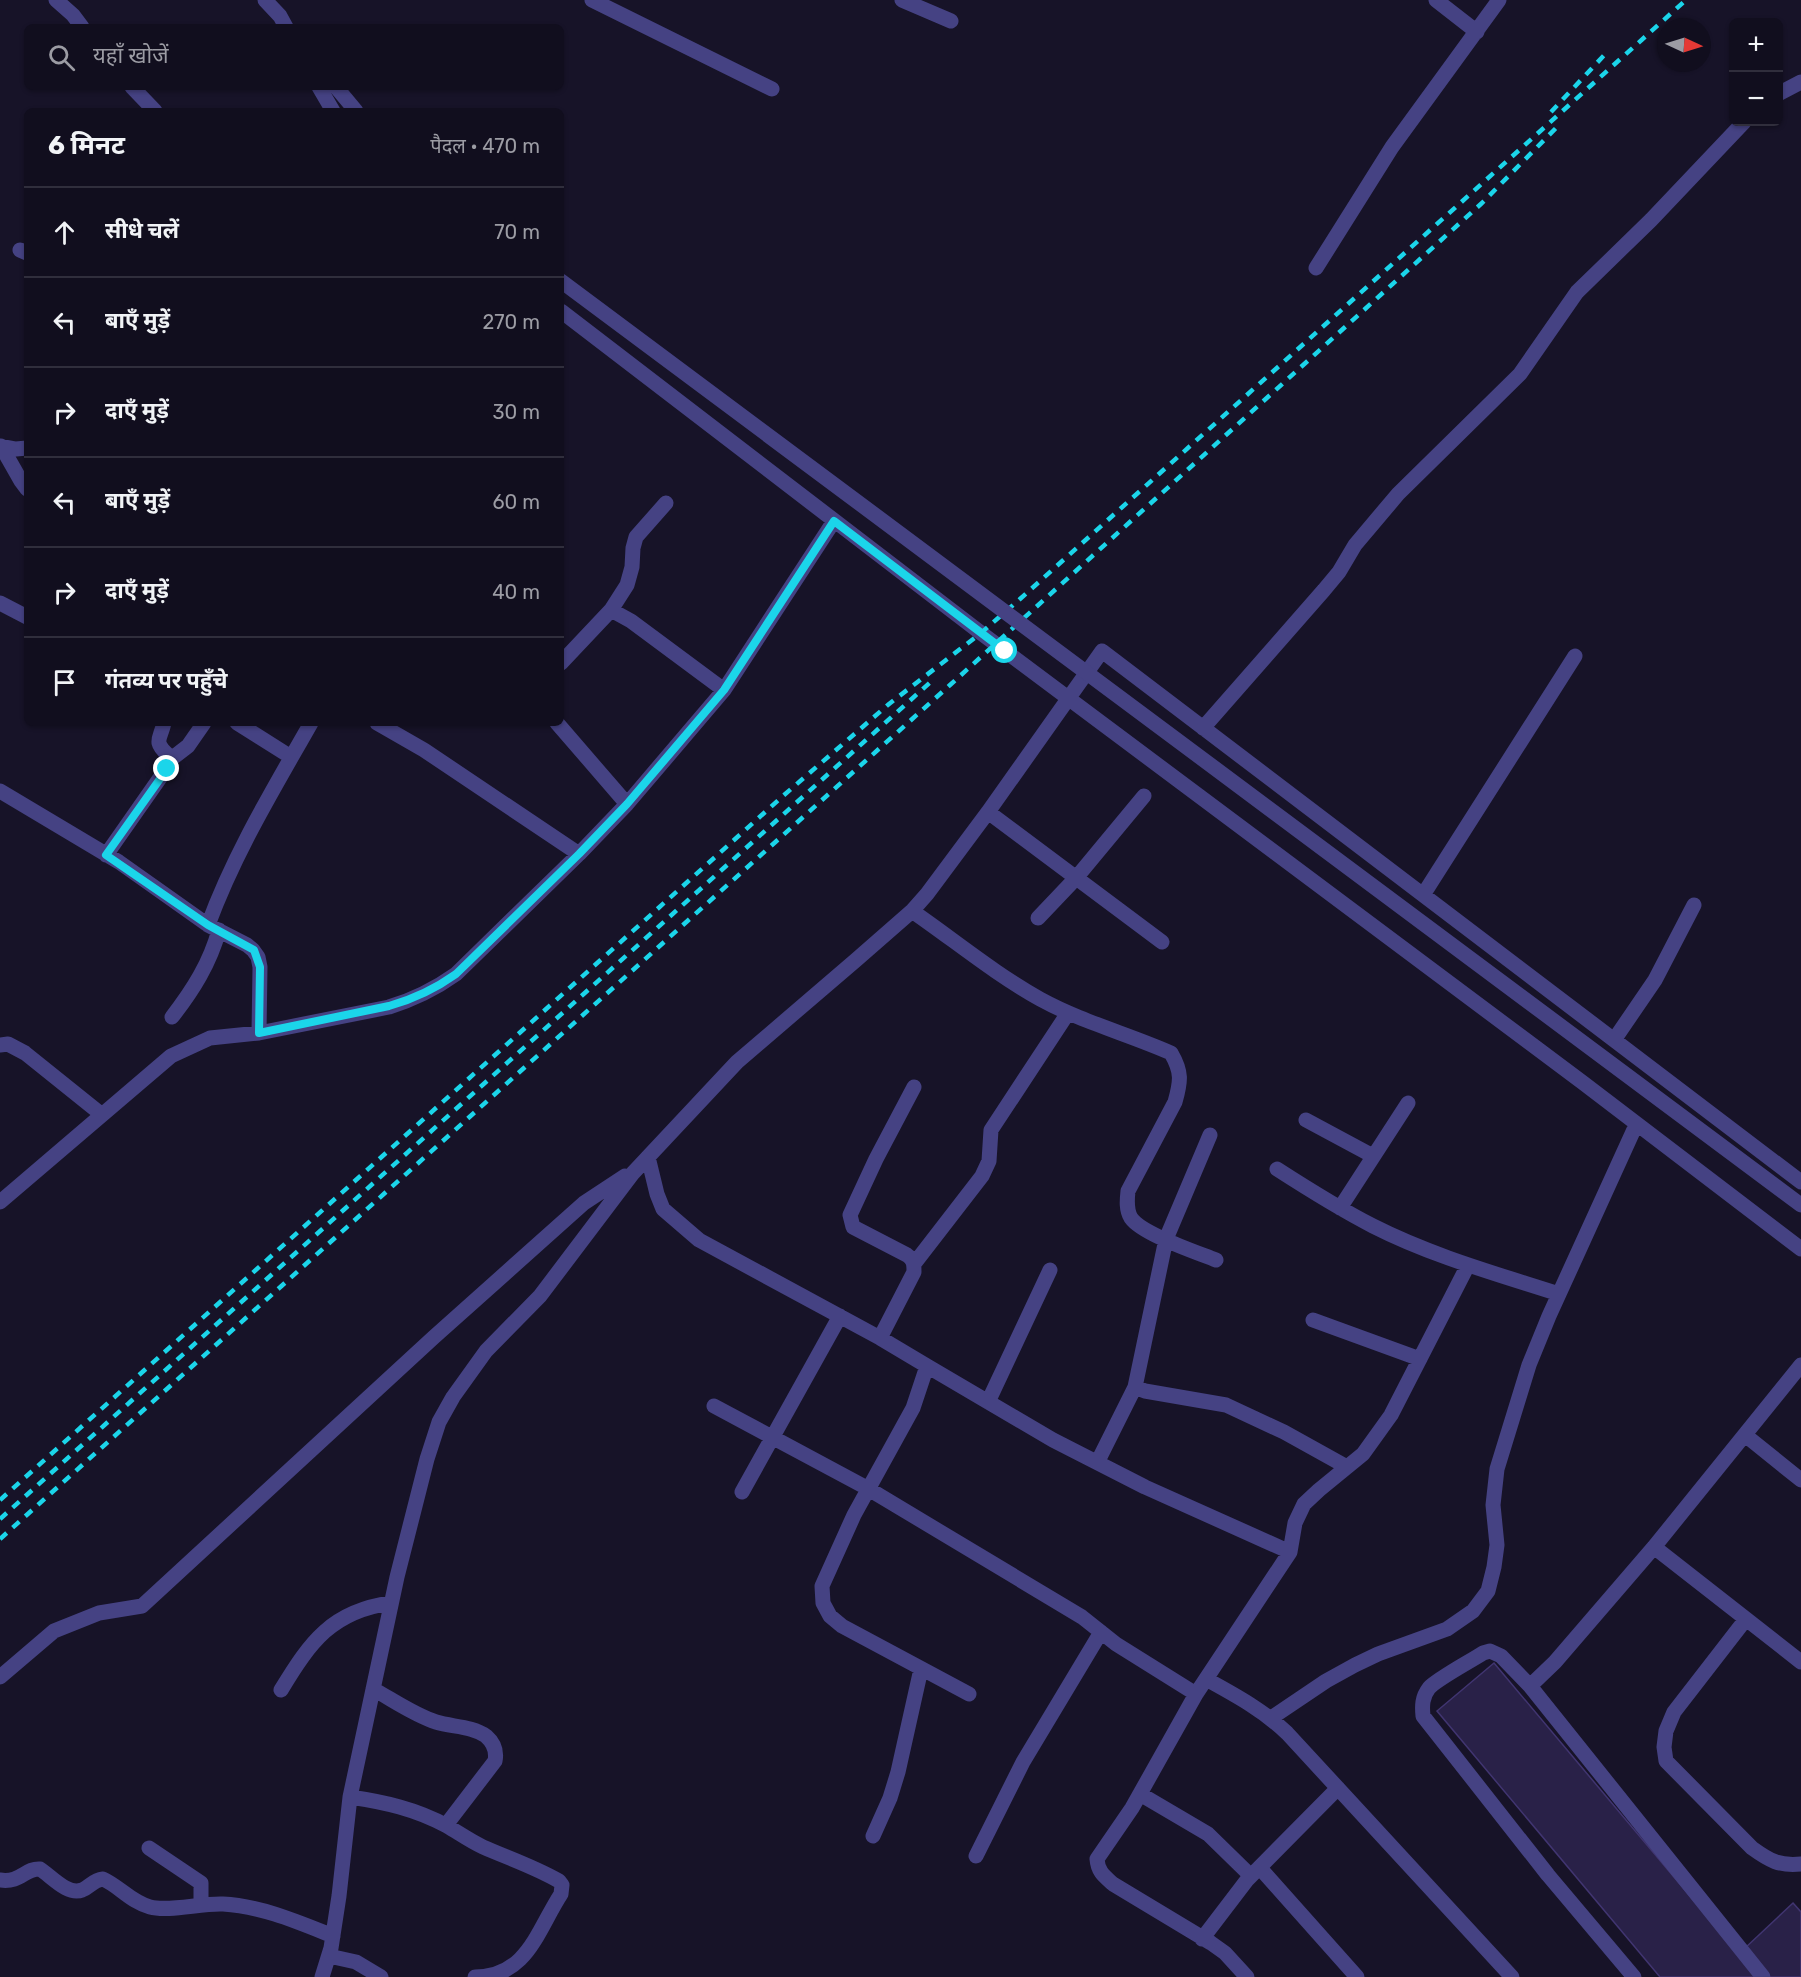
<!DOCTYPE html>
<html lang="hi">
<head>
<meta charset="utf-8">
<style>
  body { margin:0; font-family:Rubik,"Noto Sans Devanagari",sans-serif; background:#1e1c2b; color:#f1f3f6 }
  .controls { position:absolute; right:18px; top:18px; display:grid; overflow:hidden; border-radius:9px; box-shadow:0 2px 4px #0004 }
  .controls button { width:54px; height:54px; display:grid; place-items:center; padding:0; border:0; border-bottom:2px solid #302e3c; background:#110e1e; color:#f1f3f6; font:30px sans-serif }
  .compass { position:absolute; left:1657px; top:18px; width:54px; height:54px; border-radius:50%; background:#110e1e; box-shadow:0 2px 4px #0004; rotate:94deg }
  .stop { position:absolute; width:18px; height:18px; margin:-14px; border:4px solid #1bd5ea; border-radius:50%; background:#fff }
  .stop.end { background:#1bd5ea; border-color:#fff; box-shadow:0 2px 6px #0008 }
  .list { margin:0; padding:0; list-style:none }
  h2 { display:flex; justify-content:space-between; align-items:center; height:78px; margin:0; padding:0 24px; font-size:26px }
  h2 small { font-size:20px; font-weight:400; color:#9c9ca4 }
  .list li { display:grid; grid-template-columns:39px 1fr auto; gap:18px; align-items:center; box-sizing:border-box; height:90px; padding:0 24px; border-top:2px solid #302e3c }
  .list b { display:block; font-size:22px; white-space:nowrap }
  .list em { font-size:20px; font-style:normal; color:#9c9ca4 }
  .icon { flex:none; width:33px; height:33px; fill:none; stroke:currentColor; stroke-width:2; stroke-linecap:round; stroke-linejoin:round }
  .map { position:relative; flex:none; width:1801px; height:1977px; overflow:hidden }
  .search { position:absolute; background:#110e1e; box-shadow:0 2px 4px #0004; left:24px; top:24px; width:540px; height:66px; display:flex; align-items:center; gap:15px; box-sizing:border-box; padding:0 21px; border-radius:9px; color:#9c9ca4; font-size:22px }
  .panel { position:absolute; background:#110e1e; box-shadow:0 2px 4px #0004; left:24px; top:108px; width:540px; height:618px; border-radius:9px }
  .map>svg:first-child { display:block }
  .building { fill:#292148; stroke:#413571; stroke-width:1.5 }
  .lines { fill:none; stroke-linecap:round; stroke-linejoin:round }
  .minor { stroke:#454283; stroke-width:15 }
  .rail { stroke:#1bd5ea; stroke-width:4.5; stroke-dasharray:9 8; stroke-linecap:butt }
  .minor-bridge { stroke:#454283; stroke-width:15 }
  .route { stroke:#1bd5ea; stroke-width:8 }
</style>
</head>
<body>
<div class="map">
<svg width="1801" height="1977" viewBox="0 0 1801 1977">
  <rect width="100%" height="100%" fill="#171328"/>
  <path class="building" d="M1494 1663 1758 1977H1660L1437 1711Z
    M1793 1903 1801 1912V1977H1769L1744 1949Z"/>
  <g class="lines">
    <path class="minor" d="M56 0 73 15 82 27
      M265 0 280 16 286 27
      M592 0 772 89
      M902 0 951 21
      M1436 0 1477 32
      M132 87 155 111
      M319 87 333 111
      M336 87 356 111
      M1778 94 1801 82
      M20 250 27 253
      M1316 268 1392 147 1499 0
      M561 311 981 633 1582 1082 1801 1249
      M0 446 16 449 27 448
      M1 446 21 481 27 489
      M0 603 27 617
      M611 610 627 585 632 567 633 548 636 537 666 503
      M561 663 611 610 631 621 724 690
      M237 723 291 757
      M377 723 424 750 579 854
      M557 723 627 804
      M1203 728 1324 590 1339 572 1355 545 1398 494 1520 374 1577 292 1651 220 1744 122
      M170 760 188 746 204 723
      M0 791 119 862 208 925 247 945 253 950 258 957 260 967 259 1033
      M988 812 1162 942
      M106 855 169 765 168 755C153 741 160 740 164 723
      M1423 895 1575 656
      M912 911C954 940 995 974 1040 999 1082 1022 1128 1034 1171 1053 1182 1072 1181 1081 1175 1102L1128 1191C1127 1200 1126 1210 1131 1218 1142 1234 1196 1252 1216 1260
      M1038 918 1076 878 1144 796
      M208 925C235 852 273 790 311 723
      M172 1017C193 990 210 963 219 930
      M1614 1040 1655 980 1694 905
      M0 1045 8 1044 25 1053 101 1114
      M1306 1120 1373 1156
      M1210 1135 1166 1239 1135 1387 1145 1391 1226 1405 1284 1432 1347 1467
      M648 1157 657 1194 663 1209 699 1240 880 1338 927 1366 913 1408 854 1515 822 1586 823 1603 830 1616 842 1626 969 1694
      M1277 1169C1308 1189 1340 1209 1373 1226 1432 1256 1497 1274 1559 1294
      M0 1202 171 1056 210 1038 259 1033 389 1007C415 999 435 989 456 974L579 854 627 804 724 690 834 521
      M1340 1208 1408 1103
      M914 1264 982 1176 989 1161 991 1130 1068 1013
      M1313 1320 1420 1359
      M880 1338 914 1272C914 1264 914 1260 907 1255L853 1227 850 1215 876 1159 914 1087
      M927 1366 1053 1440 1145 1487 1290 1552
      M988 1402 1050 1270
      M714 1406 867 1488 1082 1617 1116 1644 1196 1694
      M1745 1435 1801 1480
      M1098 1461 1135 1387
      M742 1492 840 1316
      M1654 1547 1801 1662
      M1746 1619 1674 1712 1666 1731 1664 1747 1666 1761 1752 1848C1770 1861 1779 1866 1801 1864
      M0 1677 54 1631 99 1613 142 1606 434 1337 584 1203 625 1176
      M1206 1679C1235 1695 1263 1710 1287 1733L1512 1977
      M1530 1686 1763 1977
      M373 1689C393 1700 414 1715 436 1722 452 1727 472 1726 486 1736 494 1743 497 1751 495 1761L446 1825
      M281 1690C310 1642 332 1611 391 1603
      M1271 1718 1326 1681 1355 1665 1378 1654 1447 1629 1473 1611 1488 1591 1494 1567 1497 1545 1493 1505 1497 1469 1529 1365 1549 1316 1636 1125
      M1140 1794 1208 1834 1251 1876
      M350 1797C384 1802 416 1809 447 1826 459 1833 470 1841 483 1847 508 1858 535 1867 559 1881L562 1885 561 1894C537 1931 527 1977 475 1977
      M873 1836 890 1798 898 1772 921 1669
      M149 1848 201 1883V1904
      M976 1856 1023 1762 1101 1632
      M1260 1868 1357 1977
      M0 1880C21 1883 25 1868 40 1869 51 1876 68 1896 82 1890 90 1887 93 1880 103 1879 119 1886 131 1902 150 1907 169 1912 201 1903 223 1904 261 1906 298 1922 333 1936
      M1202 1939 1247 1880 1338 1788
      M329 1956 356 1962 381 1977
      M322 1977 331 1948 339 1896 350 1797 397 1577 427 1459 439 1422 453 1397 486 1351 540 1296 633 1173 737 1062 856 960 912 911 927 894 988 812 1102 651 1801 1182
      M1247 1977 1225 1953 1211 1943 1113 1884C1104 1876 1098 1872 1097 1859L1132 1808 1196 1694 1290 1552 1295 1523 1304 1504 1319 1490 1363 1454 1391 1415 1468 1265
      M1634 1977 1548 1875 1423 1716C1422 1706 1422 1697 1429 1688 1437 1679 1471 1661 1483 1653L1490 1651 1501 1656 1530 1686 1555 1662 1654 1547 1801 1365"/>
    <path class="rail" d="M1551 112 1609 50
      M0 1500 783 796 889 704 981 633 1020 599 1686 0
      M0 1519 935 678
      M0 1539 950 685 1482 203 1558 126"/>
    <path class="minor-bridge" d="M561 281 1801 1205"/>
  </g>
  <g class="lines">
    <path class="route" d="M167 769 106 855 208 925 254 950 260 967 259 1033 389 1006C414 999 435 989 456 974L579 854 627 804 724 690 834 521 1005 651"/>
  </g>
</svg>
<div class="controls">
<button>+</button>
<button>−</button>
</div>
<svg class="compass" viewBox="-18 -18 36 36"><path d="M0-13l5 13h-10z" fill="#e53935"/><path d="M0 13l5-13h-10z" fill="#9c9ca4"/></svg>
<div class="stop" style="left:1005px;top:651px"></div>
<div class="stop end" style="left:167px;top:769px"></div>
<div class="search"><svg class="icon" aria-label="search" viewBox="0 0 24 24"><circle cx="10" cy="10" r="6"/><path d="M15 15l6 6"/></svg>यहाँ खोजें</div>
<section class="panel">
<h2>6 मिनट<small>पैदल · 470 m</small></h2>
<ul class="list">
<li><svg class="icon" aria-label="ahead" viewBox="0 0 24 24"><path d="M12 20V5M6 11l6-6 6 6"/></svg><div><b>सीधे चलें</b></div><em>70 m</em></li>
<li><svg class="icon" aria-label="left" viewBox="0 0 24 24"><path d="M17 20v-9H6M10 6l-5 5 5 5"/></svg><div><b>बाएँ मुड़ें</b></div><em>270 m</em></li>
<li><svg class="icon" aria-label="right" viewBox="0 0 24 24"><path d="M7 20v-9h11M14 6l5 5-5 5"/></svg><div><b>दाएँ मुड़ें</b></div><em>30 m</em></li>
<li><svg class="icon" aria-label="left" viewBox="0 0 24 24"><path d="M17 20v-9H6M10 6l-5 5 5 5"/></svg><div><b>बाएँ मुड़ें</b></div><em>60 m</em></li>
<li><svg class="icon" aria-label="right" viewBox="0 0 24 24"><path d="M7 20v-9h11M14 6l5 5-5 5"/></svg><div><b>दाएँ मुड़ें</b></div><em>40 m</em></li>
<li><svg class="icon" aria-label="arrive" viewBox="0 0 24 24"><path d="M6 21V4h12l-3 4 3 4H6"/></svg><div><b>गंतव्य पर पहुँचे</b></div></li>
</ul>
</section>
</div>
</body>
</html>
